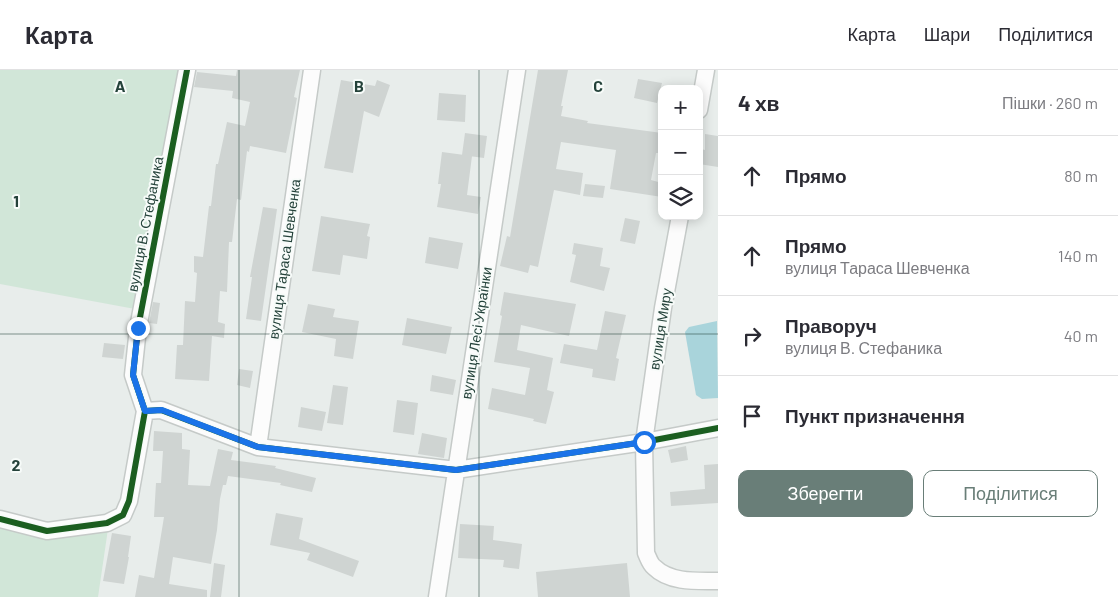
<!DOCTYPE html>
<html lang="uk">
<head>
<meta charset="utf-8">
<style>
  body { margin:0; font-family:Barlow,sans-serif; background:#f7f7f7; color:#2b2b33 }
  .controls { position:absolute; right:15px; top:15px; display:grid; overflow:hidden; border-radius:10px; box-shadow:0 2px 12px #0003 }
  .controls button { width:45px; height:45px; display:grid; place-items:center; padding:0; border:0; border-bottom:1px solid #e1e1e2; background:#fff; color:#2b2b33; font:25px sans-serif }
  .stop { position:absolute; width:15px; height:15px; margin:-11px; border:4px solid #1a73e8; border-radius:50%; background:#fff }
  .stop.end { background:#1a73e8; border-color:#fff; box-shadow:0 1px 5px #0008 }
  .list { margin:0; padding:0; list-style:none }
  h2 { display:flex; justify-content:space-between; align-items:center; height:65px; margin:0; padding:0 20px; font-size:21px }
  h2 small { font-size:16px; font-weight:400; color:#7c7c81 }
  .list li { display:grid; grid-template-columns:32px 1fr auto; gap:15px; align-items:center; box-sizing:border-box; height:80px; padding:0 20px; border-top:1px solid #e1e1e2 }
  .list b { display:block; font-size:19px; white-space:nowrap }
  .list p { margin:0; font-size:16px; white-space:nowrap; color:#7c7c81 }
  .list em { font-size:16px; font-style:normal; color:#7c7c81 }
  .actions { display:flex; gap:10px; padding:15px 20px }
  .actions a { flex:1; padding:11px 0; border:1px solid #697e78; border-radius:10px; text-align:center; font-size:18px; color:#697e78 }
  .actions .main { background:#697e78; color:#fff }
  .icon { flex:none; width:28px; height:28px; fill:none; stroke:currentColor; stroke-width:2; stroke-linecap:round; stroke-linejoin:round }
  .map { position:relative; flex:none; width:718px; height:527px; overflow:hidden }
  header { display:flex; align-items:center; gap:30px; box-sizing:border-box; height:70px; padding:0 25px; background:#fff; border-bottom:1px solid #e1e1e2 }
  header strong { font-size:24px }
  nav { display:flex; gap:28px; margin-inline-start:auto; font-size:18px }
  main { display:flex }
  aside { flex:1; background:#fff }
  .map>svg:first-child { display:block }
  .green { fill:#d1e6d8 }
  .water { fill:#a9d4db }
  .building { fill:#cfd4d2 }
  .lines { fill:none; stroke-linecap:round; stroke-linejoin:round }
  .minor-casing { stroke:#c5cac8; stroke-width:19 }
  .minor { stroke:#fcfcfc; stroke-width:16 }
  .cycleway-casing { stroke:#f7fbf9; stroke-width:9 }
  .cycleway { stroke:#1b5e20; stroke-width:6 }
  .route { stroke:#1a73e8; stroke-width:6 }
  .grid { fill:none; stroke:#24423a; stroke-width:1; stroke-opacity:0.55 }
  .labels { text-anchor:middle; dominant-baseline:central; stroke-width:4; stroke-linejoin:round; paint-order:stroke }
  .street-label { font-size:14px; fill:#24423a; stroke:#f7fbf9 }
  .grid-label { font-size:16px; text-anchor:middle; font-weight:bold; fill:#24423a; stroke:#f7fbf9; stroke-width:4; stroke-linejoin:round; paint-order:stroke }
</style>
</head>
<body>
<header>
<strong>Карта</strong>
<nav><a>Карта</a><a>Шари</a><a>Поділитися</a></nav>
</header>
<main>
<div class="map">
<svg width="718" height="527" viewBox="0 0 718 527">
  <rect width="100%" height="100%" fill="#e8edeb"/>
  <path class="green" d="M0 0H181L135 239 0 214Z
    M0 456 108 459 98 527H0Z"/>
  <path class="water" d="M717 251 718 328 702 329 696 325 685 262 689 257Z"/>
  <path class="building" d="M237 0H300L294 27 297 28 286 83 250 76 249 82 247 81 241 130 237 129 232 172H229L227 222 220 221 218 252 225 254 224 268 212 266 209 311 175 309 177 275H183L185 231 195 232 197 203 194 202V186L203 187 209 136H211L216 94H218L227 52 245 56 250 32 232 28 233 21 194 17 197 2 236 6Z
    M538 0H568L561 36H563L561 46 588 51 587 53 662 63 659 83H656L651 110 662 113V127L610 119 616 80 561 72 556 99 583 103 580 125 554 120 538 197 530 195 528 203 500 196 507 166 510 167Z
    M638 9 662 13 657 33 634 28Z
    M341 10 375 16 377 10 390 15 379 47 364 41 353 103 324 98Z
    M439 23 466 25 465 52 437 50Z
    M465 63 487 66 484 88 462 85Z
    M705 64 718 66V97L699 94 701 79 705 80Z
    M442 82 472 86 467 125 481 127 478 144 437 137 441 114H438Z
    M585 114 605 116 603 128 583 126Z
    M263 137 277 139 261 251 246 249 252 207H250Z
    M321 146 370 154 367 166 370 167 367 189 343 185 340 205 312 201Z
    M625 148 640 151 635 174 620 171Z
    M429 167 463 173 458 199 425 193Z
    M574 173 603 178 600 196 610 198 604 221 570 212 576 185 572 184Z
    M504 222 576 234 569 266 521 255 517 280 553 288 547 320 554 322 546 354 533 351 534 349 488 339 492 318 525 325 530 298 494 292 502 246 500 245Z
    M153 232 160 233 157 254 149 253Z
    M308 234 335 239 333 247 359 251 353 289 334 286 336 269 302 262Z
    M605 241 626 245 616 288 619 289 615 311 592 307 593 299 560 293 564 274 597 280Z
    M407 248 452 257 446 284 402 275Z
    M104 273 125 275 123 289 102 287Z
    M239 299 253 301 250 318 237 315Z
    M432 305 456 310 453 325 430 321Z
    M333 315 348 317 343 355 327 353Z
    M397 330 418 333 414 365 393 362Z
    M301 337 326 342 322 361 298 357Z
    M154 361 182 363V379L190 380 188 415 210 416 218 379 233 382 231 390 276 396 275 398 316 408 312 422 280 415 281 413 228 406 226 415H223L220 429 217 460 211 494 173 487 169 514 207 520V527H135L139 505 154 508 164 447H154L156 413H161L163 381H153Z
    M422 363 447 368 444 388 418 384Z
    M686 376 688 390 671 393 668 380Z
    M718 394V433L671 436 670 422 705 419 704 395Z
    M276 443 303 448 299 469 359 491 353 507 307 490 310 483 270 475Z
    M460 454 494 456 493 470 522 474 519 499 503 497 504 490 458 488Z
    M112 463 131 466 128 487H129L124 514 103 511Z
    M214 493 225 495 221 527H210Z
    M627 493 630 527H538L536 502Z"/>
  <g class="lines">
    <g class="minor-casing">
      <path id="minor" d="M699 40 706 0
        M680 146 663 238 644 372 646 483C648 487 650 494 654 497 670 513 697 511 718 511
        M145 341 161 340 258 377 456 400 644 372 718 358
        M258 377 312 0
        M0 449 47 461 107 453 123 445 129 431 145 341 133 305 138 258 187 0
        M437 527 517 0"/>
    </g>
    <use href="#minor" class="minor"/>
    <g class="cycleway-casing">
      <path id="cycleway" d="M145 341 161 340 258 377 456 400 644 372 718 358
        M0 449 47 461 107 453 123 445 129 431 145 341 133 305 138 258 187 0"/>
    </g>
    <use href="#cycleway" class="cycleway"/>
  </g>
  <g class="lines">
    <path class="route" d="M138 258 133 305 145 341 162 340 258 377 456 400 644 372"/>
  </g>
  <path class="grid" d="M239 0V527M479 0V527M0 264H718"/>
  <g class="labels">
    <g class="street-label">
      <text transform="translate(145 154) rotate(-79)">вулиця В. Стефаника</text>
      <text transform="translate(284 189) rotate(-82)">вулиця Тараса Шевченка</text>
      <text transform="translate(660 259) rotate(-81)">вулиця Миру</text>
      <text transform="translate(476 263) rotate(-81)">вулиця Лесі Українки</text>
    </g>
  </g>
  <g class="grid-label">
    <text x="120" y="22">A</text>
    <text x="359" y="22">B</text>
    <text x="598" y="22">C</text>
    <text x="16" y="137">1</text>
    <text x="16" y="401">2</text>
  </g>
</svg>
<div class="controls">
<button>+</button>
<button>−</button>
<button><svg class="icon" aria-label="layers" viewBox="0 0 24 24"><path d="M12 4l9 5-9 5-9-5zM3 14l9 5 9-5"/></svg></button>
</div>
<div class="stop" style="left:644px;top:372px"></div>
<div class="stop end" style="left:138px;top:258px"></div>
</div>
<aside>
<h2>4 хв<small>Пішки · 260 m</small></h2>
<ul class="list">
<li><svg class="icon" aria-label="ahead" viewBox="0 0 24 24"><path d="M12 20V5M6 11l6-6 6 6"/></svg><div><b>Прямо</b></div><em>80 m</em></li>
<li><svg class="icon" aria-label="ahead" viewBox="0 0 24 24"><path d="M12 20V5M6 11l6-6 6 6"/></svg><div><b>Прямо</b><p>вулиця Тараса Шевченка</p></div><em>140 m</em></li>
<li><svg class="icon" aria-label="right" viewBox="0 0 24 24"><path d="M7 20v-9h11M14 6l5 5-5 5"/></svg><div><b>Праворуч</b><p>вулиця В. Стефаника</p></div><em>40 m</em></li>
<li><svg class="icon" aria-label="arrive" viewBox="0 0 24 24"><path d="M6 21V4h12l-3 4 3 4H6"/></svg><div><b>Пункт призначення</b></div></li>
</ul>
<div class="actions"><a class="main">Зберегти</a><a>Поділитися</a></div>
</aside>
</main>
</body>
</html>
